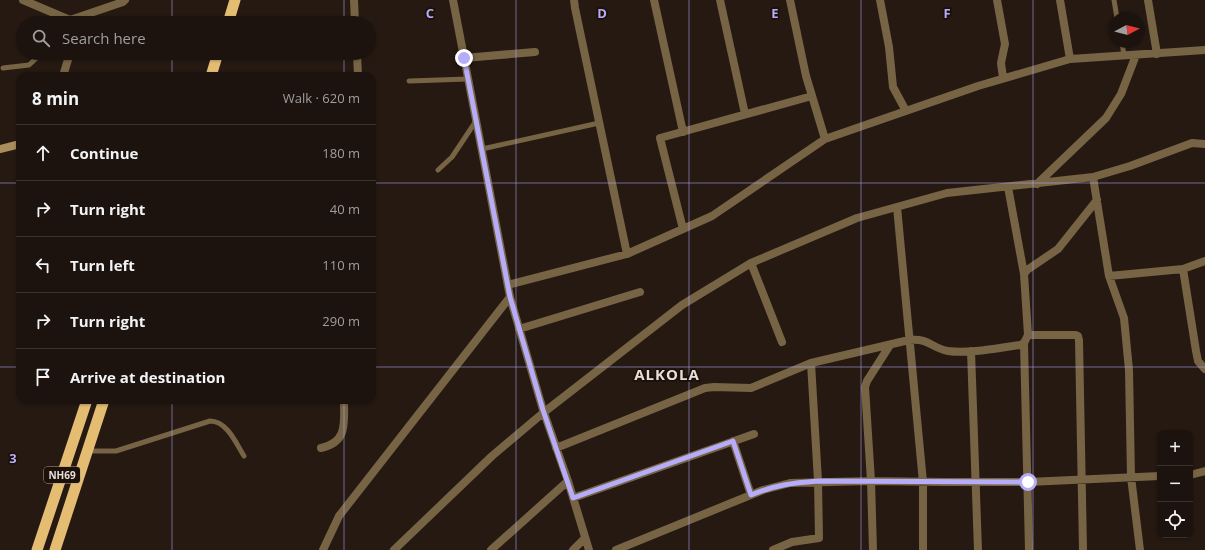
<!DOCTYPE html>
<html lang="en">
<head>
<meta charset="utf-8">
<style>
  body { margin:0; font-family:"Open Sans",sans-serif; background:#251c17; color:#f1f3f6 }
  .controls { position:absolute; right:12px; bottom:12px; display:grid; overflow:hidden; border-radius:8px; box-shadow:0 1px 3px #0004 }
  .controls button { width:36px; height:36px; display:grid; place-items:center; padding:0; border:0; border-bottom:1px solid #3a322e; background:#1c130e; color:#f1f3f6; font:20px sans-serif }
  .compass { position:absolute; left:1109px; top:12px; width:36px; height:36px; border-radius:50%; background:#1c130e; box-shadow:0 1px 3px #0004; rotate:83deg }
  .stop { position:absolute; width:12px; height:12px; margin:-9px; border:3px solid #b6acf8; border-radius:50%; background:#fff }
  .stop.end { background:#b6acf8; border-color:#fff; box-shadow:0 1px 4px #0008 }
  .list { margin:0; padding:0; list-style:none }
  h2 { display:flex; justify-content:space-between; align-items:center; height:52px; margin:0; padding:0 16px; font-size:17px }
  h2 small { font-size:13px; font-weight:400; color:#a09e9e }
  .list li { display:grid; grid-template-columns:26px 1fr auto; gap:12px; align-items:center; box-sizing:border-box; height:56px; padding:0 16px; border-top:1px solid #3a322e }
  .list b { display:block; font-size:15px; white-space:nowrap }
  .list em { font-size:13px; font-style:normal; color:#a09e9e }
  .icon { flex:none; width:22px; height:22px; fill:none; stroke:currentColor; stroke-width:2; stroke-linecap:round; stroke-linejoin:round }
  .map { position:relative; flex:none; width:1205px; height:550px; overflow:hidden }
  .search { position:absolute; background:#1c130e; box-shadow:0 1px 3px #0004; left:16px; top:16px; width:360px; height:44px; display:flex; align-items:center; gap:10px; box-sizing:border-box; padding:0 14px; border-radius:22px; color:#a09e9e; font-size:15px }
  .panel { position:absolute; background:#1c130e; box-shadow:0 1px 3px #0004; left:16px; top:72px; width:360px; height:332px; border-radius:12px }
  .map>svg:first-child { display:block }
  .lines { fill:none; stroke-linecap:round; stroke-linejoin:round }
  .service { stroke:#766445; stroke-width:5 }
  .minor { stroke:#766445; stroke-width:8 }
  .secondary { stroke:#a98d5b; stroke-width:8 }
  .trunk { stroke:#e4bc72; stroke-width:11 }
  .route { stroke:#b6acf8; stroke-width:5 }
  .grid { fill:none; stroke:#b6acf8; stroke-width:1; stroke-opacity:0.55 }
  .labels { text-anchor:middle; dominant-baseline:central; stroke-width:3.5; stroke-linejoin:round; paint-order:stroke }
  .shield { fill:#1c1009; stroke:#aba19b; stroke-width:1 }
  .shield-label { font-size:10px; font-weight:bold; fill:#e8dfda }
  .district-label { font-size:15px; font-weight:bold; letter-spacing:1px; fill:#e8dfda; stroke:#1c1009 }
  .grid-label { font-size:13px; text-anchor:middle; font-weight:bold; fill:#b6acf8; stroke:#1c1009; stroke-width:3.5; stroke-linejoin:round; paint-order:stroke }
</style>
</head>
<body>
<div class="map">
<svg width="1205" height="550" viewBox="0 0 1205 550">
  <rect width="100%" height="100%" fill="#251912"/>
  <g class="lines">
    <path class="service" d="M1114 0 1117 18
      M1122 42 1124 56
      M3 68 29 65 42 53
      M409 81 468 79
      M482 149 599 123
      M438 170 452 157 476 121
      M87 451H116L210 421C227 421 236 443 244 456"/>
    <path class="minor" d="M23 0 70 20 123 2 125 0
      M354 0 355 23
      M453 0 510 297 543 410 568 481 589 550
      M574 0 575 8 627 254
      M654 0 683 132
      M720 0 745 114
      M790 0 806 76 825 139
      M880 0 889 47 893 87 906 111
      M997 0 1005 44 1001 63 1003 78
      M1060 0 1070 59
      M1148 0 1157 54
      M357 53 358 76
      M464 58 535 52
      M63 76 70 53
      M1093 177 1109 276 1124 318 1129 370 1131 477 1140 550
      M1037 184 1106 118 1121 94 1136 55
      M1008 187 1024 274
      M897 207 923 482V550
      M683 229 660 138 812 96
      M751 263 782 342
      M1183 269 1196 351 1198 361 1205 369
      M1109 276 1183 269 1205 261
      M508 285 627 254 712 216 825 139 978 86 1070 59 1205 50
      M519 329 640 292
      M1028 335H1076L1078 336 1079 340 1083 550
      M1024 343 1029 550
      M971 351 978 550
      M733 441 751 495
      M321 448C348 442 344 423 344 400
      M556 448 705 388 714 387 751 388 811 363 909 340C930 338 931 348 948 351 969 354 998 348 1020 345L1024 343 1028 335 1024 274 1027 270 1058 249 1097 200
      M1190 475 1205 471
      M573 498 754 434
      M323 550 339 516 510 297
      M394 550 492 456 543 413 682 305 751 263 857 218 947 193 1093 177 1130 166 1192 143 1205 144
      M491 550 568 481
      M573 550 585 538
      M616 550 763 490 790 483 871 481 944 482H1028L1160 476
      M773 550 792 542 819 538 818 481 811 363
      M873 550 871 481 865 387 867 381 890 345"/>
    <path class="secondary" d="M0 149 20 144"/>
    <path class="trunk" d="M228 23 235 0
      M211 76 218 53
      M37 550 87 400
      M55 550 104 400"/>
  </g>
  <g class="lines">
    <path class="route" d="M464 58 510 297 543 410 573 498 733 441 751 495C775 485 792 483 818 481L1028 482"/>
  </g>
  <path class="grid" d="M172 0V23M344 0V23M516 0V550M689 0V550M861 0V550M1033 0V550M172 53V76M344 53V76M0 183H20M372 183H1205M0 367H20M372 367H1205M172 400V550M344 400V550"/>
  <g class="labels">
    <rect class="shield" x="44" y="467" width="36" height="16" rx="3"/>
    <g class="shield-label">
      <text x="62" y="475">NH69</text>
    </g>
    <g class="district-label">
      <text x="667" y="374">ALKOLA</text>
    </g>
  </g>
  <g class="grid-label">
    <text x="430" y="18">C</text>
    <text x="602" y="18">D</text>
    <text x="775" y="18">E</text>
    <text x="947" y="18">F</text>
    <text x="13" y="463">3</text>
  </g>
</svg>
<div class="controls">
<button>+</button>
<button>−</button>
<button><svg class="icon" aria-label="locate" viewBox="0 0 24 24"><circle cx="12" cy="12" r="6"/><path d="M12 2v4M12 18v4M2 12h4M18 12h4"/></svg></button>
</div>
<svg class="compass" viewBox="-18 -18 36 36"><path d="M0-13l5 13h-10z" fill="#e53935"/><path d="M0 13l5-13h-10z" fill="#a09e9e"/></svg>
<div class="stop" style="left:1028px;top:482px"></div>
<div class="stop end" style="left:464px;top:58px"></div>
<div class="search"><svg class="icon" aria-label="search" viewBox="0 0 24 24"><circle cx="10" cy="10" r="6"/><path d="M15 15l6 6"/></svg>Search here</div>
<section class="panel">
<h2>8 min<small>Walk · 620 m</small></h2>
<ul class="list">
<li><svg class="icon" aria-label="ahead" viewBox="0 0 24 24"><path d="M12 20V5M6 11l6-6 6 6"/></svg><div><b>Continue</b></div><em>180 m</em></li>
<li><svg class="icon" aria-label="right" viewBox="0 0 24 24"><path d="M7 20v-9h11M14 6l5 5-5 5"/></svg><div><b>Turn right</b></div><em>40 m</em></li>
<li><svg class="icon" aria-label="left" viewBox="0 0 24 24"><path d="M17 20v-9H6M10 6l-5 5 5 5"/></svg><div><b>Turn left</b></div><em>110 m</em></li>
<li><svg class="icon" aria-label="right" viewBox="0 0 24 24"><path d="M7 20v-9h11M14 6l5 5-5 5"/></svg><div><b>Turn right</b></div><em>290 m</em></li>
<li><svg class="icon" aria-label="arrive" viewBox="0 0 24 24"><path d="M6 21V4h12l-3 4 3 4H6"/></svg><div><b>Arrive at destination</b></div></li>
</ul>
</section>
</div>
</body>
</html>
